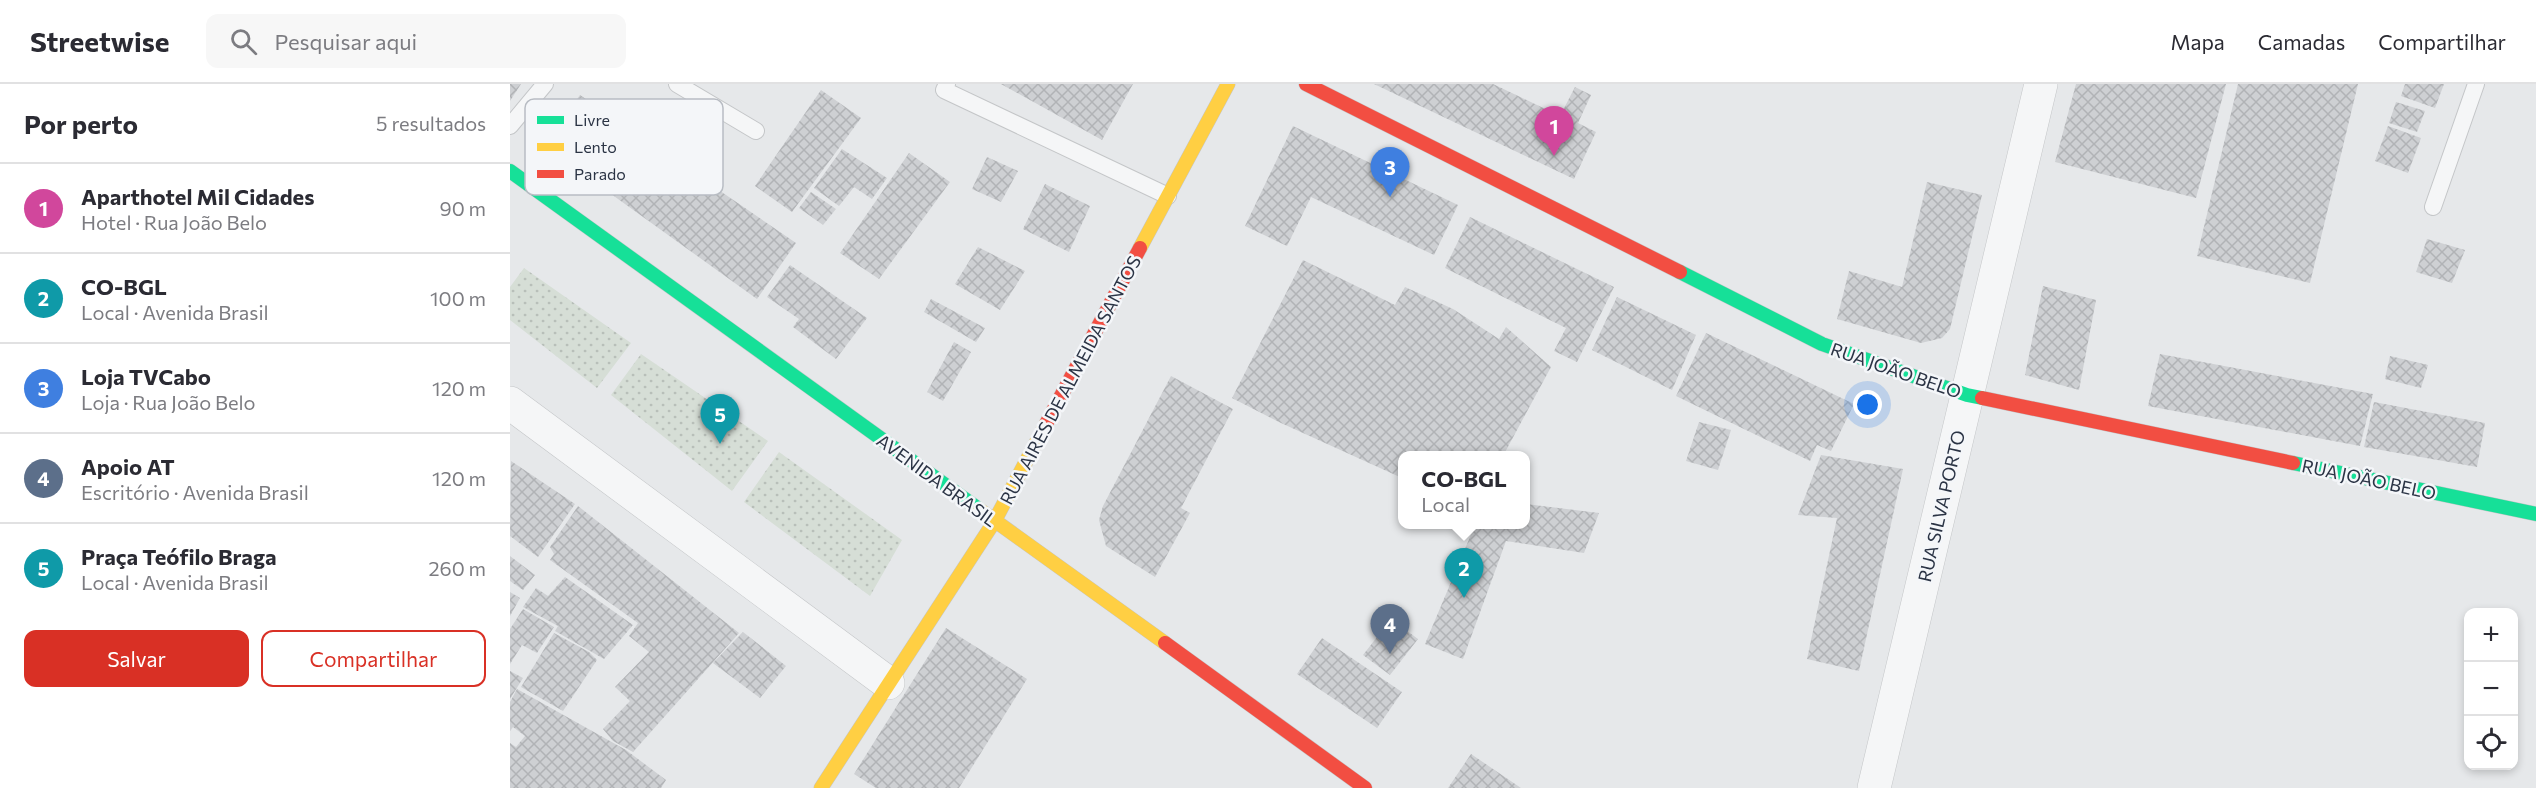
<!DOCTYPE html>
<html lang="pt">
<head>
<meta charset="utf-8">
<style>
  body { margin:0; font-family:Commissioner,sans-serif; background:#f7f7f7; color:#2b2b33 }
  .controls { position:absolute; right:18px; bottom:18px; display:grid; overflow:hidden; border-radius:12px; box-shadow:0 3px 9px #0003 }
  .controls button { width:54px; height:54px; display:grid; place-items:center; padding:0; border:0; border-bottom:2px solid #e1e1e2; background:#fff; color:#2b2b33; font:30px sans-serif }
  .you { position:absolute; left:1358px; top:321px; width:21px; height:21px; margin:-15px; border:4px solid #fff; border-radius:50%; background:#1a73e8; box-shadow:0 0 0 9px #1a73e833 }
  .badge { display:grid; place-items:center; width:39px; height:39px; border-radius:50%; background:#d93025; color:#fff; font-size:20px; font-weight:700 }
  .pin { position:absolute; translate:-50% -50px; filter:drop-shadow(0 2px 3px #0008) }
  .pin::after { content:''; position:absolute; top:32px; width:21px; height:18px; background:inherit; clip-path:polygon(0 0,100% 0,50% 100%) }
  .popup { position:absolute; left:888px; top:367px; width:132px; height:78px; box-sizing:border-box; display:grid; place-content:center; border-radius:12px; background:#fff; filter:drop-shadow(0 2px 4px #0005); font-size:20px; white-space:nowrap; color:#7c7c81 }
  .popup b { font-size:22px; color:#2b2b33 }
  .popup::after { content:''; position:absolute; left:50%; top:100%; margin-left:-12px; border:12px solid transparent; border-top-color:#fff }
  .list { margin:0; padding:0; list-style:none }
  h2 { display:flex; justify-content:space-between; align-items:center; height:78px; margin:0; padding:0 24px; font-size:26px }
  h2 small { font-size:20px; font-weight:400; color:#7c7c81 }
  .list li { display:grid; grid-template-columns:39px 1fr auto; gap:18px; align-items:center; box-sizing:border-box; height:90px; padding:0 24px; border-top:2px solid #e1e1e2 }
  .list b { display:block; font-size:22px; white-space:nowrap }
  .list p { margin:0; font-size:20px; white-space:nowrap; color:#7c7c81 }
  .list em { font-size:20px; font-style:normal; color:#7c7c81 }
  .actions { display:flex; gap:12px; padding:18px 24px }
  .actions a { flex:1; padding:14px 0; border:2px solid #d93025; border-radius:12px; text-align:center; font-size:21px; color:#d93025 }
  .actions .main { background:#d93025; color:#fff }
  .icon { flex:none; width:33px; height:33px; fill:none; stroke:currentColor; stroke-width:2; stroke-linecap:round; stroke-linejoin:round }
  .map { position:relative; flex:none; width:2026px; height:704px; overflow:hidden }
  header { display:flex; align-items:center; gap:36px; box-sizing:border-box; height:84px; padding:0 30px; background:#fff; border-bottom:2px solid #e1e1e2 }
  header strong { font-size:28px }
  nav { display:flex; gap:33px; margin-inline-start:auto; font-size:21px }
  .search { width:420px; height:54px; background:#f7f7f7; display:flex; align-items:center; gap:15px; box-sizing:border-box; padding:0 21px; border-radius:12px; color:#7c7c81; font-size:22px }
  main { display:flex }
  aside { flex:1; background:#fff }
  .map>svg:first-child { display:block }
  .grass { fill:url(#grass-dots) }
  .building { fill:url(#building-cross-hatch) }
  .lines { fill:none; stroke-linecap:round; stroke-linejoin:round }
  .lane-casing { stroke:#c4c6c8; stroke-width:18 }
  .street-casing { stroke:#c4c6c8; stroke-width:34 }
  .fast-casing { stroke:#c4c6c8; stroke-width:15 }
  .slow-casing { stroke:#c4c6c8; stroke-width:15 }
  .jam-casing { stroke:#c4c6c8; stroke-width:15 }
  .lane { stroke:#f5f6f7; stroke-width:16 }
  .street { stroke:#f5f6f7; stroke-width:33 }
  .fast { stroke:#16e098; stroke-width:14 }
  .slow { stroke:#ffcf43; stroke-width:14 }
  .jam { stroke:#f24e42; stroke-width:14 }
  .labels { text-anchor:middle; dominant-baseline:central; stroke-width:5; stroke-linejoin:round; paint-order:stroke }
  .street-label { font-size:18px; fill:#2b3445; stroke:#f4f6f9 }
  .key { fill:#f4f6f9; stroke:#b8bcc3; stroke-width:1.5 }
  .key-label { font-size:16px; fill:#2b3445 }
</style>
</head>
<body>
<header>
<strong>Streetwise</strong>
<div class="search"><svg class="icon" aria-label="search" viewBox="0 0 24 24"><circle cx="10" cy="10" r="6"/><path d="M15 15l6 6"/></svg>Pesquisar aqui</div>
<nav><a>Mapa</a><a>Camadas</a><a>Compartilhar</a></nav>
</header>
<main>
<aside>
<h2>Por perto<small>5 resultados</small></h2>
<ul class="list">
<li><span class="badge" style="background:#d1479c">1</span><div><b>Aparthotel Mil Cidades</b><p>Hotel · Rua João Belo</p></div><em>90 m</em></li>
<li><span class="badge" style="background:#0f9aa8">2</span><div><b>CO-BGL</b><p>Local · Avenida Brasil</p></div><em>100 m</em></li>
<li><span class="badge" style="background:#3f7fe0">3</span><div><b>Loja TVCabo</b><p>Loja · Rua João Belo</p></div><em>120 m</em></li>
<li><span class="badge" style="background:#5c6f8a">4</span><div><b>Apoio AT</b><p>Escritório · Avenida Brasil</p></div><em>120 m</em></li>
<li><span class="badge" style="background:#0f9aa8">5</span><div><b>Praça Teófilo Braga</b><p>Local · Avenida Brasil</p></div><em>260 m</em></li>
</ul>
<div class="actions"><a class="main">Salvar</a><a>Compartilhar</a></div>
</aside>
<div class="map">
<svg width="2026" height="704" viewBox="0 0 2026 704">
  <defs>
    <pattern id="grass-dots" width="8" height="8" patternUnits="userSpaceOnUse" patternTransform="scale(1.5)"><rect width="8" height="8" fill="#d6ded6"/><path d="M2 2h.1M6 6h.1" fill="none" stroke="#b8bfb9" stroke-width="1.8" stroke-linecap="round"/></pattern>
    <pattern id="building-cross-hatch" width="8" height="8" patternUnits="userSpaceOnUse" patternTransform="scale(1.5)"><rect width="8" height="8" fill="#ced0d3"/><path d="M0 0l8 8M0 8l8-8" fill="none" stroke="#b1b3b6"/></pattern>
  </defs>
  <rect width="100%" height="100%" fill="#e6e8ea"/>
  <path class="grass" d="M14 184 121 259 87 304 0 236V203Z
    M131 270 258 357 222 407 101 311Z
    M269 368 392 456 360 512 234 418Z"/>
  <path class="building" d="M0 0H11L0 17Z
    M491 0H623L592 56Z
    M864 0H983L1050 32 1065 3 1081 11 1068 39 1086 48 1064 95Z
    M1566 0H1716L1686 114 1545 78Z
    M1728 0H1848L1800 199 1687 172Z
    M1895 0H1934L1925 24 1891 12Z
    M311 6 351 34 282 128 245 102Z
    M70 11 286 159 247 215 33 61Z
    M1886 18 1915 27 1907 48 1879 39Z
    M783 42 948 121 924 171 801 113 777 162 735 142Z
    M1878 42 1911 54 1898 89 1865 77Z
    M332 65 377 94 362 115 344 103 329 122 304 104Z
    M399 69 440 98 369 195 330 169Z
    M477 73 508 87 491 118 462 105Z
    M1417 98 1472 111 1440 245 1432 254 1411 259 1327 235 1339 187 1392 203Z
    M535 100 580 122 559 168 513 145Z
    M301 108 326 125 313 141 289 124Z
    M960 133 1104 203 1067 278 1044 267 1056 244 935 184Z
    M1917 155 1955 166 1942 199 1906 188Z
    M468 163 515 187 490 226 445 200Z
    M793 176 885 221 895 203 943 225 989 255 996 243 1041 283 993 372H892V394L771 339 722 314Z
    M280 181 357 234 326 275 283 243 289 235 257 213Z
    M1533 202 1586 216 1569 306 1515 291Z
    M1107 213 1186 251 1162 306 1082 266Z
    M421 215 475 244 466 258 414 228Z
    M1196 249 1344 320 1321 367 1307 361 1300 377 1166 312Z
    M444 258 461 268 433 317 417 308Z
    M1650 270 1863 310 1850 362 1638 322Z
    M1880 272 1918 281 1911 304 1875 295Z
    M661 292 723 325 671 424 680 429 645 493 596 462 589 436 593 422Z
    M1864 318 1975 339 1967 383 1854 363Z
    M1189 338 1221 346 1208 386 1176 377Z
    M1311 371 1393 385 1349 587 1297 575 1327 434 1288 431Z
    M1 377 65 420 28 473 0 452Z
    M1016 420 1089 429 1074 469 996 457 953 575 915 560 965 441H1016Z
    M68 422 229 549 123 668 103 657 93 645 120 617 105 603 139 568 119 552 128 539 40 476 44 470 40 463Z
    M0 472 25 491 13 506 0 497Z
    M55 493 123 541 94 575 45 547 48 542 13 523 26 504 38 512Z
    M0 508 10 514 0 532Z
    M13 525 44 543 27 569 12 561 0 580V545Z
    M881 535 908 555 880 591 853 571Z
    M436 544 517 595 449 704H366L344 690Z
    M233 548 276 582 250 614 203 579Z
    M44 549 79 568 87 576 53 627 11 603Z
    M812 554 892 608 867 644 787 590Z
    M0 587 13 594 0 615Z
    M7 605 116 666 156 696 151 704H0V659L6 663 15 652 3 643 0 647V618Z
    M961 670 1011 704H938Z"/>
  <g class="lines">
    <g class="lane-casing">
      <path id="lane" d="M167 0 246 47
        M437 0 434 6 658 112
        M0 42 35 0
        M1923 123 1966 0"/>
    </g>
    <g class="street-casing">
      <path id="street" d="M0 319 378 599
        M1364 704 1531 0"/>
    </g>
    <g class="fast-casing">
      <path id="fast" d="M0 87 470 426
        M1170 188 1312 260 1457 311 1472 314
        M1783 379 2026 430"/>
    </g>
    <g class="slow-casing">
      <path id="slow" d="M630 164 718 0
        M470 426 655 559
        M311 704 484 438 536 340"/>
    </g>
    <g class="jam-casing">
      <path id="jam" d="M796 0 1170 188
        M1472 314 1783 379
        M536 340 630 164
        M655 559 855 704"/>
    </g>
    <use href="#lane" class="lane"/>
    <use href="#street" class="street"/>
    <use href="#fast" class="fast"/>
    <use href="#slow" class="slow"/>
    <use href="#jam" class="jam"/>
  </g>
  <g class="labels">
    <g class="street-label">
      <text transform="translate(1386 286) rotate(19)">RUA JOÃO BELO</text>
      <text transform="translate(560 296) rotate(-62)">RUA AIRES DE ALMEIDA SANTOS</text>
      <text transform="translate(1859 395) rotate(12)">RUA JOÃO BELO</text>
      <text transform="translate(427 396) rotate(36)">AVENIDA BRASIL</text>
      <text transform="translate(1431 422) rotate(-77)">RUA SILVA PORTO</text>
    </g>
  </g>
  <rect x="15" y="15" width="198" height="96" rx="9" class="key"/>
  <rect x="27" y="32" width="27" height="8" fill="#16e098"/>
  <rect x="27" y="59" width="27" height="8" fill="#ffcf43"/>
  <rect x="27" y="86" width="27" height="8" fill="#f24e42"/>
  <g class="key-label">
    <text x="64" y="42">Livre</text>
    <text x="64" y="69">Lento</text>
    <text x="64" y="96">Parado</text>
  </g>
</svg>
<div class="controls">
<button>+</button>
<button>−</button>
<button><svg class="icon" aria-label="locate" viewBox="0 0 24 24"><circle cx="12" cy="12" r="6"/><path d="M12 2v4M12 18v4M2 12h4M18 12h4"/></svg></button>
</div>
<div class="you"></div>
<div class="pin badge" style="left:1044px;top:72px;background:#d1479c">1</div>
<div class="pin badge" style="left:954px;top:514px;background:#0f9aa8">2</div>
<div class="popup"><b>CO-BGL</b>Local</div>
<div class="pin badge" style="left:880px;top:113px;background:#3f7fe0">3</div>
<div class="pin badge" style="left:880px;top:570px;background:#5c6f8a">4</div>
<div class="pin badge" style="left:210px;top:360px;background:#0f9aa8">5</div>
</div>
</main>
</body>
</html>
